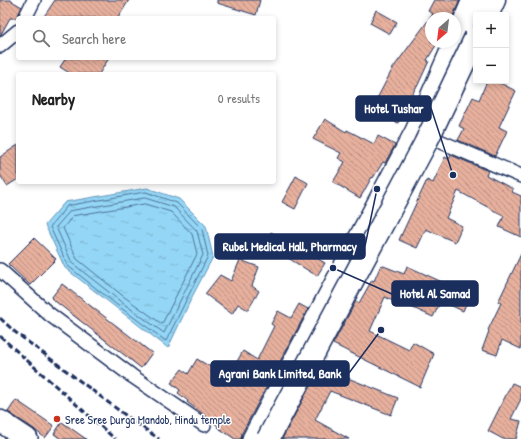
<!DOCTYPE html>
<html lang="en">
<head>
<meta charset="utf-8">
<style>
  body { margin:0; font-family:"Patrick Hand",sans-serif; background:#f2f2f2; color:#222 }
  .controls { position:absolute; right:12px; top:12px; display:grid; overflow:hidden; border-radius:4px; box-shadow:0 2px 6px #0003 }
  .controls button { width:36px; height:36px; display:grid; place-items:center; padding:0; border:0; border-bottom:1px solid #e0e0e0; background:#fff; color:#222; font:20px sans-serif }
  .compass { position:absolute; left:425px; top:12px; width:36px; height:36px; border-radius:50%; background:#fff; box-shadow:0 2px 6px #0003; rotate:208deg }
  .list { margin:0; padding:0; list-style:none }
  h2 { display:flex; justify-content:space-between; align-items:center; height:52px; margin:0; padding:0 16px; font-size:17px }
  h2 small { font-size:13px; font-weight:400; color:#767676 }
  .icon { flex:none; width:22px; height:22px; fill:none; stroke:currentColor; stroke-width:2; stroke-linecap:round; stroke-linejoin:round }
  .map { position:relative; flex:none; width:521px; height:439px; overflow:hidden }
  .search { position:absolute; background:#fff; box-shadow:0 2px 6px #0003; left:16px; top:16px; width:260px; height:44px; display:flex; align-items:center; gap:10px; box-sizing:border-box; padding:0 14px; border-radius:4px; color:#767676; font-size:15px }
  .panel { position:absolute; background:#fff; box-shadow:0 2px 6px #0003; left:16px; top:72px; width:260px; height:112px; border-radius:4px }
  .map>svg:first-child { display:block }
  .water { fill:url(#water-ripples); stroke:#6493b9 }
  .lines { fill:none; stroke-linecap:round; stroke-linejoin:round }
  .shore { stroke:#4b729a; stroke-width:1 }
  .building { fill:url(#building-back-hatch); stroke:#1b2f5e }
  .street-casing { stroke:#1b2f5e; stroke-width:16 }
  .primary-casing { stroke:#1b2f5e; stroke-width:24 }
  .highway-casing { stroke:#1b2f5e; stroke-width:25 }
  .street { stroke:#fff; stroke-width:13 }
  .primary { stroke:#fff; stroke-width:21 }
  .highway { stroke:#fff; stroke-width:22 }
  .rail { stroke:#1b2f5e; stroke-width:3; stroke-dasharray:6 3; stroke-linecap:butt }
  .highway-bridge-casing { stroke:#1b2f5e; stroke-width:25; stroke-linecap:butt }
  .highway-bridge { stroke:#fff; stroke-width:22 }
  .poi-dot { fill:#c8321e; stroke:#fff; stroke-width:1.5 }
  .labels { text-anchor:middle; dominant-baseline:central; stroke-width:3; stroke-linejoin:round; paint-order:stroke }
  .poi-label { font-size:12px; fill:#1b2f5e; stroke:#fff; text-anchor:start }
  .leader { fill:none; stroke:#1b2f5e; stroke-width:1.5 }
  .callout-dot { fill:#1b2f5e; stroke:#fff; stroke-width:1.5 }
  .callout { fill:#1b2f5e; stroke:#1b2f5e; stroke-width:1.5 }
  .callout-label { font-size:13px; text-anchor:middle; font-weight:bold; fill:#fff }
</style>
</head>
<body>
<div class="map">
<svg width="521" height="439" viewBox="0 0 521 439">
  <defs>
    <pattern id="water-ripples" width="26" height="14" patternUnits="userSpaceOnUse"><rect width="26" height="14" fill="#94d6f5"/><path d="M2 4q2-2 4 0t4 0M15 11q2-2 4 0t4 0" fill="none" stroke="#7fb8d4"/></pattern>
    <pattern id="building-back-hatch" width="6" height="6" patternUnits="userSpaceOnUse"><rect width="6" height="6" fill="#e7b09d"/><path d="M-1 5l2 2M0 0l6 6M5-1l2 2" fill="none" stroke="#ba9083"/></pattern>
  </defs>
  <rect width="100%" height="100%" fill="#fff"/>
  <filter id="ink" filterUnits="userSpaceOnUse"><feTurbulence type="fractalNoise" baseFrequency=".025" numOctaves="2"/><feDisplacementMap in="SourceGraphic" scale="8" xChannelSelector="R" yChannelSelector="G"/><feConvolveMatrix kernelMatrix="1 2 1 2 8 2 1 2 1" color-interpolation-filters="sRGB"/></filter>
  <g filter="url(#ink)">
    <path class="water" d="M147 188 179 199 206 226 213 257 193 295 168 348 65 268 45 225 65 202Z"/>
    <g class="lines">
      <path class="shore" d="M146 192 177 203 202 229 208 256 166 341 117 305 68 266 50 227 67 206Z
        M145 198 174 207 197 231 203 255 164 333 120 301 72 263 56 227 70 211Z
        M145 204 171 212 192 234 197 254 162 324 123 296 77 259 63 228 73 216Z"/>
    </g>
    <path class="building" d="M0 0H10L22 7 17 18H10L0 36Z
      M55 0H129L118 18H43Z
      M217 0H260L256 15 217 3Z
      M434 0H460L452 18H431V42H438L427 60 429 61 417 87H416L398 123 371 110 393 68 433 14 428 11Z
      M376 10 397 22 390 34 370 23Z
      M66 58H109L99 74H71L60 67Z
      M487 81H496L516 91 499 127 507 131 495 156 458 140 464 129 459 126 473 97 479 100Z
      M325 119 346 132 347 130 374 144 378 136 395 145 385 163 383 162 373 178 372 177 360 198 333 182 345 162 338 158 341 153 313 139Z
      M18 145V179L7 186 0 175V157Z
      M451 155 488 171 486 175 513 189 512 192 521 196V237L499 227 504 216 458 191 446 218 462 226 455 242 426 229 417 248 399 240 427 180 433 183 445 157 449 159Z
      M296 176 308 183 295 209 282 202Z
      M271 232 325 263 317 276 264 243Z
      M34 238 56 259 30 285 8 264Z
      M521 254V349L502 340 497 355 482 350 489 331 488 330 501 303 498 302Z
      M240 260 259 267 252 286 259 291 248 310 238 304 232 314 205 294 220 275 231 281Z
      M381 265 404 274 407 266 442 282 441 284 469 297 463 311 441 301 433 317 400 302 399 304 385 297 370 331 409 350 413 342 434 354 420 387 333 344 356 301 359 303 372 280 374 281Z
      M62 284 152 353 141 368 51 298Z
      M299 304 308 309 242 433 241 439H235L217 427 218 426 208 418 187 402 188 401 178 393 180 390 171 383 182 369 188 374 197 359 214 369 218 362 232 370 243 351 257 360 274 326 271 324 278 311 291 318Z
      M320 367 398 398 391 415 330 391 315 420 349 439H282Z
      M512 383 521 387V399L511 419 521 421 516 439H503L488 431Z
      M16 400 54 426 45 438 34 429 8 412Z
      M62 422 86 439H61L54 434Z"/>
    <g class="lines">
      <g class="street-casing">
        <path id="street" d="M25 18 34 0
          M0 46 18 31
          M423 134 521 176
          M0 270 49 314 132 376 204 425"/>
      </g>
      <g class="primary-casing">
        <path id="primary" d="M455 42 473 0
          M0 421 27 439
          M253 439 416 131 455 42"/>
      </g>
      <g class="highway-casing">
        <path id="highway" d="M487 15 494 0"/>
      </g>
      <use href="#street" class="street"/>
      <use href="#primary" class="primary"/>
      <use href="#highway" class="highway"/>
      <path class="rail" d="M0 318 15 332 121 412 159 439
        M0 336 115 439"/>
      <g class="highway-bridge-casing">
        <path id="highway-bridge" d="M268 439 425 144 476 37"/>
      </g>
      <use href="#highway-bridge" class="highway-bridge"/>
    </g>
  </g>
  <circle class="poi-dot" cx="57" cy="419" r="4"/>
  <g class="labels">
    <g class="poi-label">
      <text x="65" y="419">Sree Sree Durga Mandob, Hindu temple</text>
    </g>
  </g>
  <path class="leader" d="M453 175L431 108M377 189L365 246M333 268L392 294M381 330L349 373"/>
  <g class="callout-dot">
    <circle cx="453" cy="175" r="4"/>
    <circle cx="377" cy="189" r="4"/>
    <circle cx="333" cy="268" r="4"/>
    <circle cx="381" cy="330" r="4"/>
  </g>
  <g class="callout">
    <rect x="356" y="96" width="75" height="25" rx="4"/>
    <rect x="215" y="234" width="150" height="25" rx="4"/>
    <rect x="392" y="281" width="86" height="25" rx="4"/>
    <rect x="211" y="361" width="138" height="25" rx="4"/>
  </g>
  <g class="callout-label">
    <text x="394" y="113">Hotel Tushar</text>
    <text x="290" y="251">Rubel Medical Hall, Pharmacy</text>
    <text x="435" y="298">Hotel Al Samad</text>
    <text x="280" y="378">Agrani Bank Limited, Bank</text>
  </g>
</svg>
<div class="controls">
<button>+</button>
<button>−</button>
</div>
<svg class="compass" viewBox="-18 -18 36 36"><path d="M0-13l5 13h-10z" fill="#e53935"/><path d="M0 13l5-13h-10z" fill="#767676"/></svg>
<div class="search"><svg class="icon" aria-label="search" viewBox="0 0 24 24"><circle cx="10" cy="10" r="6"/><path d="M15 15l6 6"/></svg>Search here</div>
<section class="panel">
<h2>Nearby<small>0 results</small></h2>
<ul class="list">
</ul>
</section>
</div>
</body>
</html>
